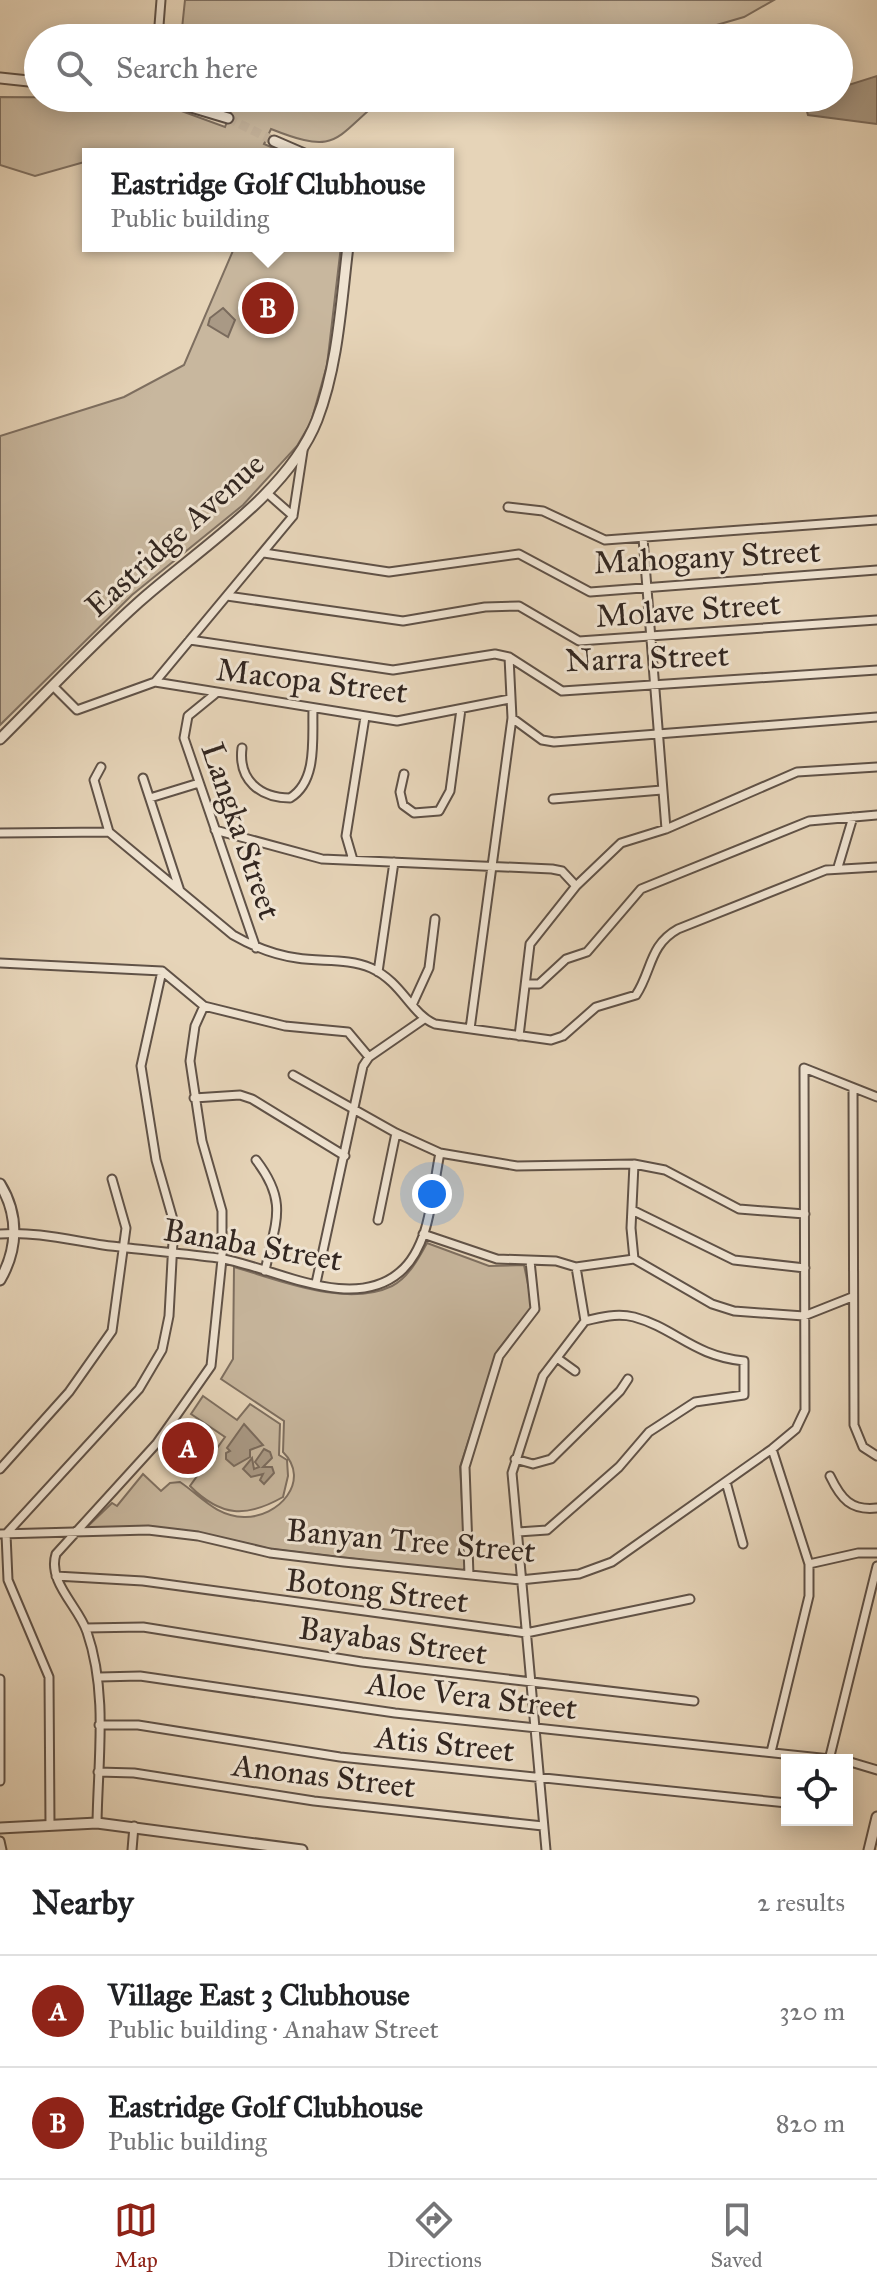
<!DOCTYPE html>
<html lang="en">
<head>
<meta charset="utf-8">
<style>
  body { margin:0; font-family:"IM FELL Great Primer",serif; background:#f2f2f2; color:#202124 }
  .controls { position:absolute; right:24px; bottom:24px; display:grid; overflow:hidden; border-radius:0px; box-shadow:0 4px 20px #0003 }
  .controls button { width:72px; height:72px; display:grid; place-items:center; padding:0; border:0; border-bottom:2px solid #e0e0e0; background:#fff; color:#202124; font:40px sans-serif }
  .you { position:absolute; left:432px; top:1194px; width:28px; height:28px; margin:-20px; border:6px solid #fff; border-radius:50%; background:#1a73e8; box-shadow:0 0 0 12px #1a73e833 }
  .badge { display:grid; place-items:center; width:52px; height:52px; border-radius:50%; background:#8f2418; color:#fff; font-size:26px; font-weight:700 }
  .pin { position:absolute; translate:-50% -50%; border:4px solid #fff; box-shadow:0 2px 8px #0006 }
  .popup { position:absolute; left:82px; top:148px; width:372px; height:104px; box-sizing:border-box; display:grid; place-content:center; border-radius:0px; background:#fff; filter:drop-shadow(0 2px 6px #0005); font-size:26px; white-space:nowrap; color:#757577 }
  .popup b { font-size:30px; color:#202124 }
  .popup::after { content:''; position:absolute; left:50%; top:100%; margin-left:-16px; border:16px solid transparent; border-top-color:#fff }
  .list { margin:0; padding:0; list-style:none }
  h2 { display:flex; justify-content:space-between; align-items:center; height:104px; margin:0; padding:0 32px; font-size:34px }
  h2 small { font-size:26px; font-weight:400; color:#757577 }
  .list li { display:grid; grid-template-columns:52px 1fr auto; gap:24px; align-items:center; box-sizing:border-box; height:112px; padding:0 32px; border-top:2px solid #e0e0e0 }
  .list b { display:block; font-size:30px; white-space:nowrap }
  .list p { margin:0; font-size:26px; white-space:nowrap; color:#757577 }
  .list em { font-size:26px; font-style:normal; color:#757577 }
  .icon { flex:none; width:44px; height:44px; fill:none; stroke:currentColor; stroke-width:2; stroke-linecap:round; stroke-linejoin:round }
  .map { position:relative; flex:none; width:877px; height:1850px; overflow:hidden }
  .search { position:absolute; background:#fff; box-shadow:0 4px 20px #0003; left:24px; right:24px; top:24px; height:88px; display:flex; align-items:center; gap:20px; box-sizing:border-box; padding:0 28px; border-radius:44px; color:#757577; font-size:30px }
  .sheet { height:328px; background:#fff }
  nav { display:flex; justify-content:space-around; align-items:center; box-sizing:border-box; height:112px; border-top:2px solid #e0e0e0; background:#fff; font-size:22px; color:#757577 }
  nav a { display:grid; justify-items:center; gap:4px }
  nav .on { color:#8f2418 }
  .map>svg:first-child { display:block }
  .green { fill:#c8b79e; stroke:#7e6f60; stroke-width:2 }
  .water { fill:#a99985; stroke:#7a6b5d; stroke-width:2 }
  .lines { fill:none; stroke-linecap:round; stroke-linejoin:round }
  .tertiary-tunnel { stroke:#c2b19a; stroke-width:9; stroke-dasharray:9 4.5; stroke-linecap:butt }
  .minor-casing { stroke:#605247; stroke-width:11 }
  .tertiary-casing { stroke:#605247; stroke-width:13 }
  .minor { stroke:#efe3d1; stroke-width:7 }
  .tertiary { stroke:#efe3d1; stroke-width:9 }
  .labels { text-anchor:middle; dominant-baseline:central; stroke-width:6; stroke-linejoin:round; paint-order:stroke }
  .street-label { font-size:32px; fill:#332721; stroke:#efe3d1 }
</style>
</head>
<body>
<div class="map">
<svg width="877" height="1850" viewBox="0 0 877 1850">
  <rect width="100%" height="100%" fill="#e6d4b8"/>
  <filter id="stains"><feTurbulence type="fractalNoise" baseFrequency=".0025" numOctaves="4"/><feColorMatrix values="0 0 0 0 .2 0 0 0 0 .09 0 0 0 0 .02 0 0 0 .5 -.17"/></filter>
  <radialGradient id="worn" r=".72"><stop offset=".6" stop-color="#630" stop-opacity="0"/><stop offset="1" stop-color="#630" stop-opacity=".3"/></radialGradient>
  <path class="green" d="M185 0H774L744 17 672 38H181Z
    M0 97 146 98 225 127 231 111 196 98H383C333 139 339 156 271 129L264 144 287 154H88V161L35 176 0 165Z
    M235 246H341L327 365 311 422 297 446 243 505 132 595 0 725V436L124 397 184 365Z
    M427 1243 489 1266 524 1265 533 1308 498 1350 460 1467 466 1572 271 1549 200 1533 147 1526 89 1531 86 1528 112 1503 117 1506 143 1474 161 1491 170 1483 180 1482C201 1496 215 1516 244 1517 278 1518 312 1481 283 1452L284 1421 221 1379 233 1359 234 1267C279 1280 346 1308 392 1286 408 1278 419 1258 427 1243Z
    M203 1396 237 1420 250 1404 280 1424 279 1455 287 1460 288 1476 283 1497C246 1518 221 1517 190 1486L225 1437 191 1414Z"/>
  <path class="water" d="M877 76V124L808 115 803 98H839V88Z
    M223 308 235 320 228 337 208 325 210 318Z
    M244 1424 263 1445 250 1450V1457L234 1466 226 1459V1453L230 1451 227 1448Z
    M264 1449 270 1452 272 1458 263 1467H272L274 1473 264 1484 260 1480 263 1474 251 1477 243 1469 252 1458 254 1469 259 1467 255 1462Z"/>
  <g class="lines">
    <path class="tertiary-tunnel" d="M228 118 274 141"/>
    <g class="minor-casing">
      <path id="minor" d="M158 38 161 0
        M267 493 293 516
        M508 507 543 511 605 540 877 520
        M293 516 303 451
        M643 538 666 829
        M264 553 389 572 519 554 590 592 877 570
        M227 596 403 621 485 607 519 606 579 641 877 620
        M190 640 393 670 495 654 509 657 562 691 877 670
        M155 682 397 721 510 699
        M155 682 293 516
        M53 686 77 710 155 682
        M215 694 188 716 184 738 256 948
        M512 718 542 740 554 742 877 717
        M242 748C238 780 260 798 290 798 318 781 312 738 313 709
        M101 767 94 780 109 832
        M404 774 400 792 403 805 414 813 439 811 450 791 461 709
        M143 778 180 891
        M150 798 199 783
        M553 799 662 790
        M215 830 322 859 552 869 562 871 576 886
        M0 833 109 832 233 935C254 947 274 955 297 958 321 962 348 958 371 968 402 982 411 1014 435 1024L551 1040 563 1036 596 1007 636 995C652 971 649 945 678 929L826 870 877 867
        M353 860 346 836 365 717
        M838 867 853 817
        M0 963 162 971 204 1006 285 1026 348 1032 369 1057
        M378 972 394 862
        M526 984H539L566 959 587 952 641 889 809 821 877 815
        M413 1003 429 968 435 919
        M470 1029 512 718 509 657
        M519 1036 530 944 576 886 621 843 666 829 797 772 877 767
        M293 1075 396 1133 440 1153 517 1166 634 1164 665 1170 739 1209 805 1214
        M853 1088 854 1425 863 1447 877 1456
        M194 1098 240 1095 252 1099 345 1156
        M256 1160C289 1203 275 1222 265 1271
        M634 1164 631 1228 634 1259
        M632 1210 734 1260 805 1268
        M378 1220 396 1133
        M0 1234C34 1231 70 1240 103 1245 141 1250 180 1253 218 1258 272 1266 351 1314 400 1272 431 1246 432 1190 440 1153
        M423 1234 497 1259 556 1261 576 1267 634 1259 712 1304 734 1311 804 1316 852 1297
        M316 1283 363 1066 369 1057 424 1019
        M557 1358 575 1371
        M515 1459 533 1464 551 1459 620 1391 628 1379
        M0 1469 69 1392 112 1331 126 1228 112 1179
        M830 1476C841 1499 851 1511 877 1508
        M726 1482 743 1544
        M518 1532 547 1530 619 1467 649 1432 695 1402 744 1395V1361C693 1356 675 1328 634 1317 617 1313 601 1317 585 1321
        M0 1534 148 1530 198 1536 270 1553 344 1562 520 1580 579 1574 612 1562 772 1449 796 1429 805 1410 804 1068 877 1097
        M809 1564 858 1553H877
        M469 1575 465 1467 499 1356 535 1309 530 1261
        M56 1576 143 1581 526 1633 690 1599
        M86 1628 143 1627 362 1662 694 1701
        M100 1677 140 1676 395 1713 840 1760
        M0 1679V1781
        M99 1725H138L340 1757 787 1803
        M771 1752 809 1596V1564L772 1449
        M829 1760 877 1566
        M847 1761 877 1770
        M98 1772 134 1773 314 1801 543 1826
        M97 1823C98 1759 108 1693 87 1632 79 1607 47 1582 56 1554L157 1443 211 1366 222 1259V1211L202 1141 190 1061 195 1026 204 1006
        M50 1825 49 1677 8 1580 6 1534 139 1389 162 1350 169 1316 174 1223 156 1160 141 1066 162 971
        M0 1841 2 1850
        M132 1850 134 1826
        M546 1850 512 1473 543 1376 585 1321 576 1267"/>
    </g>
    <g class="tertiary-casing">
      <path id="tertiary" d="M0 78 38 82
        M161 98 228 118
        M274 141 304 154
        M0 739C46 693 91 645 139 602 197 550 288 494 317 420 338 365 341 304 348 246
        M0 1184C19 1215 18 1249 0 1280
        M0 1828 97 1823 302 1850
        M869 1850 877 1817"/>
    </g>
    <use href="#minor" class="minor"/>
    <use href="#tertiary" class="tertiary"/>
  </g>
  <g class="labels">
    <g class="street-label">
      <text transform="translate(175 535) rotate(-42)">Eastridge Avenue</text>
      <text transform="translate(707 557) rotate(-3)">Mahogany Street</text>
      <text transform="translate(688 610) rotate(-4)">Molave Street</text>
      <text transform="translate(647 658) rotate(-2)">Narra Street</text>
      <text transform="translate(312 681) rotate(7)">Macopa Street</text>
      <text transform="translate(241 831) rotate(71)">Langka Street</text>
      <text transform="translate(253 1245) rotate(10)">Banaba Street</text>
      <text transform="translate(411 1541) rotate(5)">Banyan Tree Street</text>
      <text transform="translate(377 1591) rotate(7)">Botong Street</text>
      <text transform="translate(393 1641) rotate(8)">Bayabas Street</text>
      <text transform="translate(472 1696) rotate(7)">Aloe Vera Street</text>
      <text transform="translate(445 1744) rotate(6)">Atis Street</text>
      <text transform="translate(324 1776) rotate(7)">Anonas Street</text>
    </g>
  </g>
  <rect width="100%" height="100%" filter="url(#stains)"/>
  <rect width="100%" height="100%" fill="url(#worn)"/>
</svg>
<div class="controls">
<button><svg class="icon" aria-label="locate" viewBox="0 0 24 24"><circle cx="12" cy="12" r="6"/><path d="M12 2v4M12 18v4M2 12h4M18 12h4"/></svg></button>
</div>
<div class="you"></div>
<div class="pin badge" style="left:188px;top:1448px">A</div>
<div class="pin badge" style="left:268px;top:308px">B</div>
<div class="popup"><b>Eastridge Golf Clubhouse</b>Public building</div>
<div class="search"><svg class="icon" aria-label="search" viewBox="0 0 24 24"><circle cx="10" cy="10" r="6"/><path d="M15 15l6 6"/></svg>Search here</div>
</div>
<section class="sheet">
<h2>Nearby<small>2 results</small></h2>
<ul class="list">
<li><span class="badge">A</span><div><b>Village East 3 Clubhouse</b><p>Public building · Anahaw Street</p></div><em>320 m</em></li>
<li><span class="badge">B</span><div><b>Eastridge Golf Clubhouse</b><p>Public building</p></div><em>820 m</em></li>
</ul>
</section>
<nav>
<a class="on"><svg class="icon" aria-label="map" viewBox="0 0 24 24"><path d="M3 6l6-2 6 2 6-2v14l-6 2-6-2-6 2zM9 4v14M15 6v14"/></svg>Map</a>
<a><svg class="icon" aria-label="directions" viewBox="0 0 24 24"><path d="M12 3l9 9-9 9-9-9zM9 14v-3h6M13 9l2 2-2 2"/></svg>Directions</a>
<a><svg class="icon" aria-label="saved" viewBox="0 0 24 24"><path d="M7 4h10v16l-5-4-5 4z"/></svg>Saved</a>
</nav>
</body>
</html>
